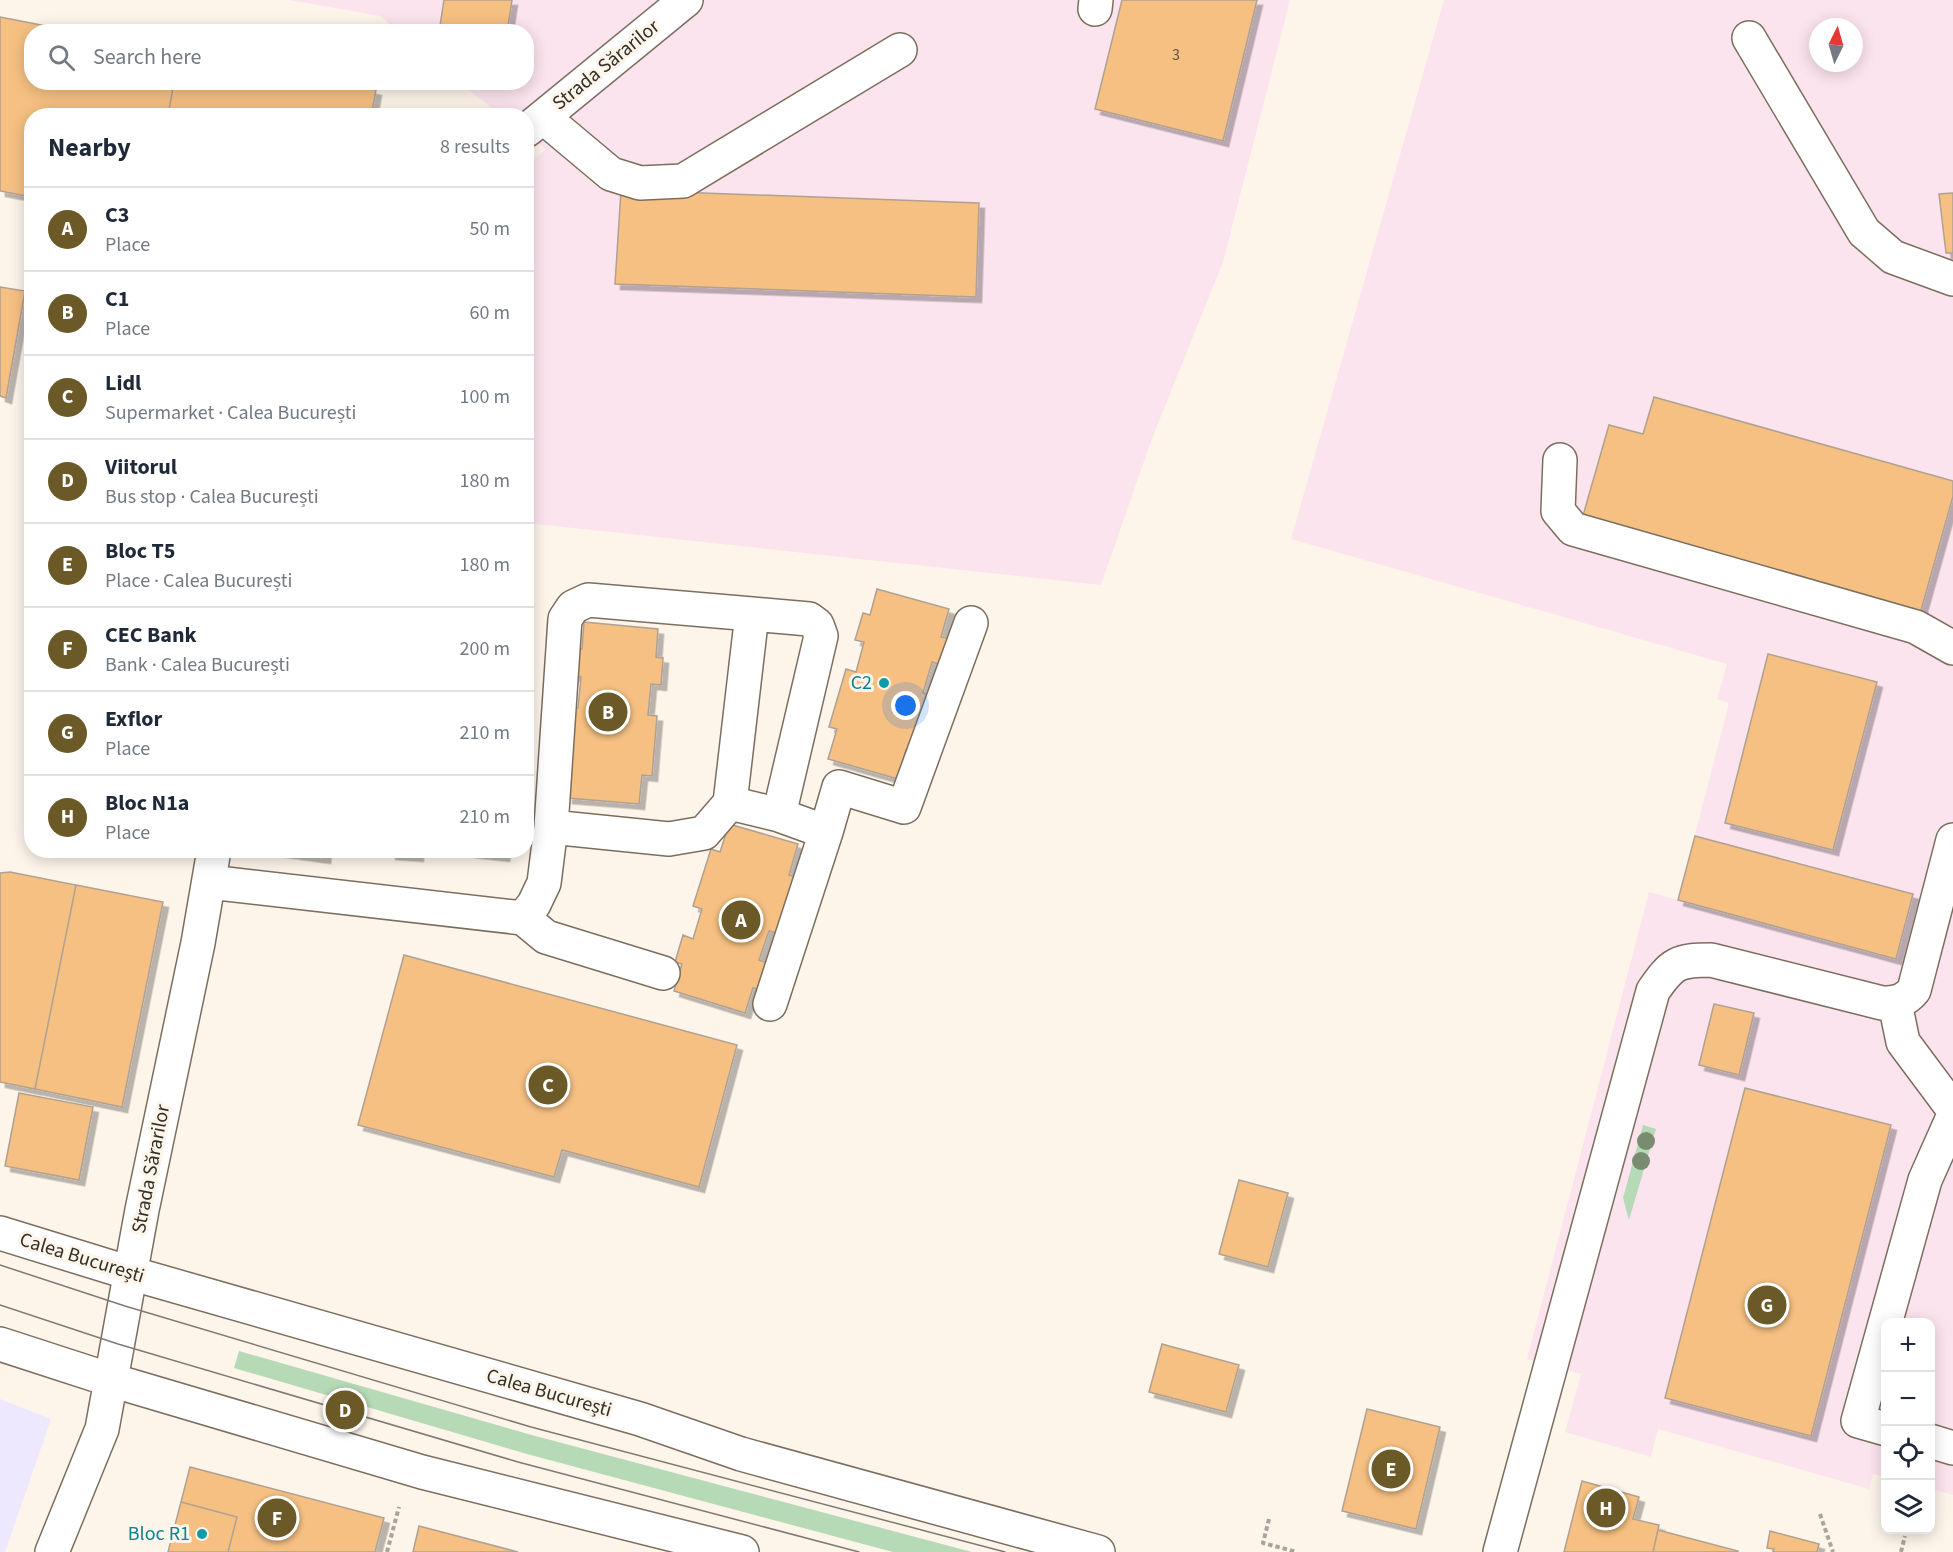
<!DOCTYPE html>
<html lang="en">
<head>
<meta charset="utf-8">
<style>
  body { margin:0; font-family:"Source Sans 3",sans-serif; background:#f6f6f7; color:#1f2937 }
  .controls { position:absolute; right:18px; bottom:18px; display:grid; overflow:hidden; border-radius:12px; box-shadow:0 3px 15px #0003 }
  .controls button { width:54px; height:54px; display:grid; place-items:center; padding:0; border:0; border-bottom:2px solid #e0e1e3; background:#fff; color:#1f2937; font:30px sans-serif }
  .compass { position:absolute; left:1809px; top:18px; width:54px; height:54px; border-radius:50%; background:#fff; box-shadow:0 3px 15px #0003; rotate:5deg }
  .you { position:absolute; left:906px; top:706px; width:21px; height:21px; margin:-15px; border:4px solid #fff; border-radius:50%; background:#1a73e8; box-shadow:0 0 0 9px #1a73e833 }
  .badge { display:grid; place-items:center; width:39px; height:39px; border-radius:50%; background:#6b5927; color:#fff; font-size:20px; font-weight:700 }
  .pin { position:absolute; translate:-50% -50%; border:3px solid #fff; box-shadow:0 2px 6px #0006 }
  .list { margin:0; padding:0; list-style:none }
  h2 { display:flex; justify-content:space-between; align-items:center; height:78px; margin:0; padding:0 24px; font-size:26px }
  h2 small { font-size:20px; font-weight:400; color:#747a83 }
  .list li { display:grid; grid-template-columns:39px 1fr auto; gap:18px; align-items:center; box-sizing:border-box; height:84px; padding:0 24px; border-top:2px solid #e0e1e3 }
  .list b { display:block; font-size:22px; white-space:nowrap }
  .list p { margin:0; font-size:20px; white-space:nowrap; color:#747a83 }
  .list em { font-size:20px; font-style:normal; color:#747a83 }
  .icon { flex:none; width:33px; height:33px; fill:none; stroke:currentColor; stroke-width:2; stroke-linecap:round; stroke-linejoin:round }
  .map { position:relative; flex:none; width:1953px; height:1552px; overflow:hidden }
  .search { position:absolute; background:#fff; box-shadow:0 3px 15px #0003; left:24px; top:24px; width:510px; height:66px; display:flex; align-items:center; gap:15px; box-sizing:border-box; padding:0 21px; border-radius:24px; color:#747a83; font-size:22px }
  .panel { position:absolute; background:#fff; box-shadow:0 3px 15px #0003; left:24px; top:108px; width:510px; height:750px; border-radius:24px }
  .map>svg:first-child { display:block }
  .commercial { fill:#fce4ef; fill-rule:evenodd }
  .medical { fill:#eee8fe }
  .green { fill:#b6d9b6 }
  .building { fill:#f6c082; stroke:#b0a192; stroke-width:1.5; filter:url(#shadow) }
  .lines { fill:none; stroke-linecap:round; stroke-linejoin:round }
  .minor-casing { stroke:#7c6e5f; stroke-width:36 }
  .major-casing { stroke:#7c6e5f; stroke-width:36 }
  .path { stroke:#aba39b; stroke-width:4; stroke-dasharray:4.5 3; stroke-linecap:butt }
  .minor { stroke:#fff; stroke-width:33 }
  .major { stroke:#fff; stroke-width:33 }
  .tram { stroke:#807972; stroke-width:1.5 }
  .tree { fill:#788c72 }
  .culture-dot { fill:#0f9aa8; stroke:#fdf4ea; stroke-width:2 }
  .labels { text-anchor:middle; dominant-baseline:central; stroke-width:6; stroke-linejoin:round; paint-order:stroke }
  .number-label { font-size:16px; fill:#65533f }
  .street-label { font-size:20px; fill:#352f29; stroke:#fdf4ea }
  .culture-label { font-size:20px; fill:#0d838f; stroke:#fdf4ea; text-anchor:end }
</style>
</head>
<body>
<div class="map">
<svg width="1953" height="1552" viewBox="0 0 1953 1552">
  <defs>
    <filter id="shadow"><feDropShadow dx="5.5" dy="5.5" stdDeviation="0" flood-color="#0004"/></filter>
  </defs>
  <rect width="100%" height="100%" fill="#fdf4ea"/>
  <path class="commercial" d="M290 0H1290L1223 262 1151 441 1101 585 527 523V166L546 149 527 135 526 116 501 115 460 83 526 82V32L398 31 380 16Z
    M1444 0H1953V1495L1931 1489 1930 1322H1886L1885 1477 1873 1474 1869 1489 1658 1429 1651 1457 1565 1432 1581 1374 1527 1359 1649 892 1678 900 1729 703 1717 699 1727 664 1291 539ZM1818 27H1854V63H1818Z"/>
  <path class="medical" d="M0 1399 51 1419 5 1552H0Z"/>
  <path class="green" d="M1643 1125 1656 1129 1629 1220 1623 1198Z
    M239 1351 528 1434 972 1552H893L527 1454 234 1368Z"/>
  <path class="building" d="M444 0H512L507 32H439Z
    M1122 0H1257L1223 141 1095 109Z
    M0 17 77 32H32V82H174L168 116H53L43 113 42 116H32V170L26 196 0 191Z
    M174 82H339L376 90 371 116H168Z
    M621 190 979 203 976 297 615 284Z
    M1953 193V253H1946L1939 194Z
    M0 287 25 291 6 398 0 396Z
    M1654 397 1953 481V496L1920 614 1582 519 1609 425 1643 434Z
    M877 589 949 609 941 637 949 638 941 665 932 662 923 693 931 695 915 753 906 750 898 779 828 759 837 729 829 727 846 669 856 672 864 642 855 640 863 613 870 615Z
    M584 622 658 629 656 657 663 658 661 685 651 684 648 715 657 716 652 776 642 775 639 804 567 798 568 707 578 708 581 677 572 676 574 648 582 649Z
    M1768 654 1877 682 1833 850 1725 823Z
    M729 824 798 844 789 875 796 877 779 934 769 931 759 960 768 963 760 990 753 988 745 1013 674 991 682 964 675 962 683 935 693 939 702 909 693 906 711 849 720 852Z
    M1695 836 1913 894 1896 959 1678 900Z
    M267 850H326L325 858Z
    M391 850H418V856L390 854Z
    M469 850H505L504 856 469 852Z
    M10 872 76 885 35 1089 0 1082V873Z
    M76 885 163 902 122 1107 35 1089Z
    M404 955 737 1045 699 1187 562 1150 554 1177 358 1125Z
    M1714 1004 1754 1013 1739 1075 1699 1065Z
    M1745 1088 1891 1125 1811 1436 1665 1398Z
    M19 1093 93 1107 79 1180 5 1166Z
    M1239 1180 1288 1193 1268 1267 1219 1254Z
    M1162 1344 1239 1365 1226 1412 1149 1392Z
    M1367 1409 1440 1427 1416 1529 1342 1511Z
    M190 1467 384 1518 375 1552H228L237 1517 181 1502Z
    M1582 1481 1639 1497 1633 1519 1659 1525 1653 1552H1564Z
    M181 1502 237 1517 228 1552H168Z
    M419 1526 518 1552H413Z
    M1658 1530 1738 1551V1552H1653Z
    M1770 1531 1819 1544 1817 1552H1773L1774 1549 1767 1548Z"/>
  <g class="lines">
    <g class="minor-casing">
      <path id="minor" d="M1095 9 1096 0
        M1749 38 1864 232 1893 257 1953 279
        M543 117 611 174 640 183 683 181 900 50
        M527 130 686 0
        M1560 460 1558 511 1573 529 1916 627 1953 648
        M730 803 779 815 821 636 817 625 809 619 752 614
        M779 815 826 832 839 787 904 807 971 623
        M209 882 523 918 546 937 663 973
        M523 918 534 904 544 883 551 827 565 619 573 607 588 600 752 614 730 803 704 833 669 839 551 827
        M1895 1003 1903 1042 1953 1109
        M770 1004 826 832
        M1886 1429 1858 1421 1925 1180 1953 1117
        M1930 1441 1953 1448
        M52 1552 102 1429 142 1210 198 943 214 850
        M1500 1552 1653 991C1672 963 1678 960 1711 960L1882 1003C1897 1003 1905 1001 1914 990L1953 840"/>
    </g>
    <g class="major-casing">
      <path id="major" d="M0 1233 130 1273 640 1419 741 1454 1098 1552
        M0 1344 111 1380 422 1472 742 1552"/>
    </g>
    <path class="path" d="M1820 1514 1833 1552
      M1269 1519 1263 1543 1297 1552
      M387 1552 399 1507
      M1901 1552 1905 1536"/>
    <use href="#minor" class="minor"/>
    <use href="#major" class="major"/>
    <path class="tram" d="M0 1265 125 1306 531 1427 1005 1552
      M0 1305 118 1344 518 1462 859 1552"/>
  </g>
  <g class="tree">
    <circle cx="1646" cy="1141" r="9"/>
    <circle cx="1641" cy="1161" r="9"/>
  </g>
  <g class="culture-dot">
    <circle cx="884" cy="683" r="6"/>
    <circle cx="202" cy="1534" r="6"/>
  </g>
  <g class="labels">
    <g class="number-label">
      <text x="1176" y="55">3</text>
    </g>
    <g class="street-label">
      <text transform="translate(606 65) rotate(-39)">Strada Sărarilor</text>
      <text transform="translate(151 1169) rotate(-79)">Strada Sărarilor</text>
      <text transform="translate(82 1258) rotate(17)">Calea București</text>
      <text transform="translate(549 1393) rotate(16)">Calea București</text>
    </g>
    <g class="culture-label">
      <text x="872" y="683">C2</text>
      <text x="190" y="1534">Bloc R1</text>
    </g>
  </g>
</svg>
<div class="controls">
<button>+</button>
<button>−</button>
<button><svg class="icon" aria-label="locate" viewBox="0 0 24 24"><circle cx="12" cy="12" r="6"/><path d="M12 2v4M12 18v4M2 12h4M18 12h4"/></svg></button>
<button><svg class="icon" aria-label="layers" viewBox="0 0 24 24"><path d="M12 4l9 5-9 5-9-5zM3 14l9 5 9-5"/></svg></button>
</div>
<svg class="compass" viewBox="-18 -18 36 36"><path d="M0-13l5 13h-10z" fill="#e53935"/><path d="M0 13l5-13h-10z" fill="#747a83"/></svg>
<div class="you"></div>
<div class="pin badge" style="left:741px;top:920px">A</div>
<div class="pin badge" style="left:608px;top:712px">B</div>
<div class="pin badge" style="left:548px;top:1085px">C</div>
<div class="pin badge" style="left:345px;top:1410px">D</div>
<div class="pin badge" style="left:1391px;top:1469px">E</div>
<div class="pin badge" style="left:277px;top:1518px">F</div>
<div class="pin badge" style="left:1767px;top:1305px">G</div>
<div class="pin badge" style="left:1606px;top:1508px">H</div>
<div class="search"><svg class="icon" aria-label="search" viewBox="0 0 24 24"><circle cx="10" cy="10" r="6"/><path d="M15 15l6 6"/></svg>Search here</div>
<section class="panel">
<h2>Nearby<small>8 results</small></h2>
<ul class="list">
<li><span class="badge">A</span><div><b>C3</b><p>Place</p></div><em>50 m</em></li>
<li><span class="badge">B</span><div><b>C1</b><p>Place</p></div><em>60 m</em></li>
<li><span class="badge">C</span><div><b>Lidl</b><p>Supermarket · Calea București</p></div><em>100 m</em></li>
<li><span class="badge">D</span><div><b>Viitorul</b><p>Bus stop · Calea București</p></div><em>180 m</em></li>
<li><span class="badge">E</span><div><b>Bloc T5</b><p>Place · Calea București</p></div><em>180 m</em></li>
<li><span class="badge">F</span><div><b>CEC Bank</b><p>Bank · Calea București</p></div><em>200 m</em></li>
<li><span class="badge">G</span><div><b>Exflor</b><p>Place</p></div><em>210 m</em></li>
<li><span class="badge">H</span><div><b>Bloc N1a</b><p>Place</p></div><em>210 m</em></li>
</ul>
</section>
</div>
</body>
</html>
